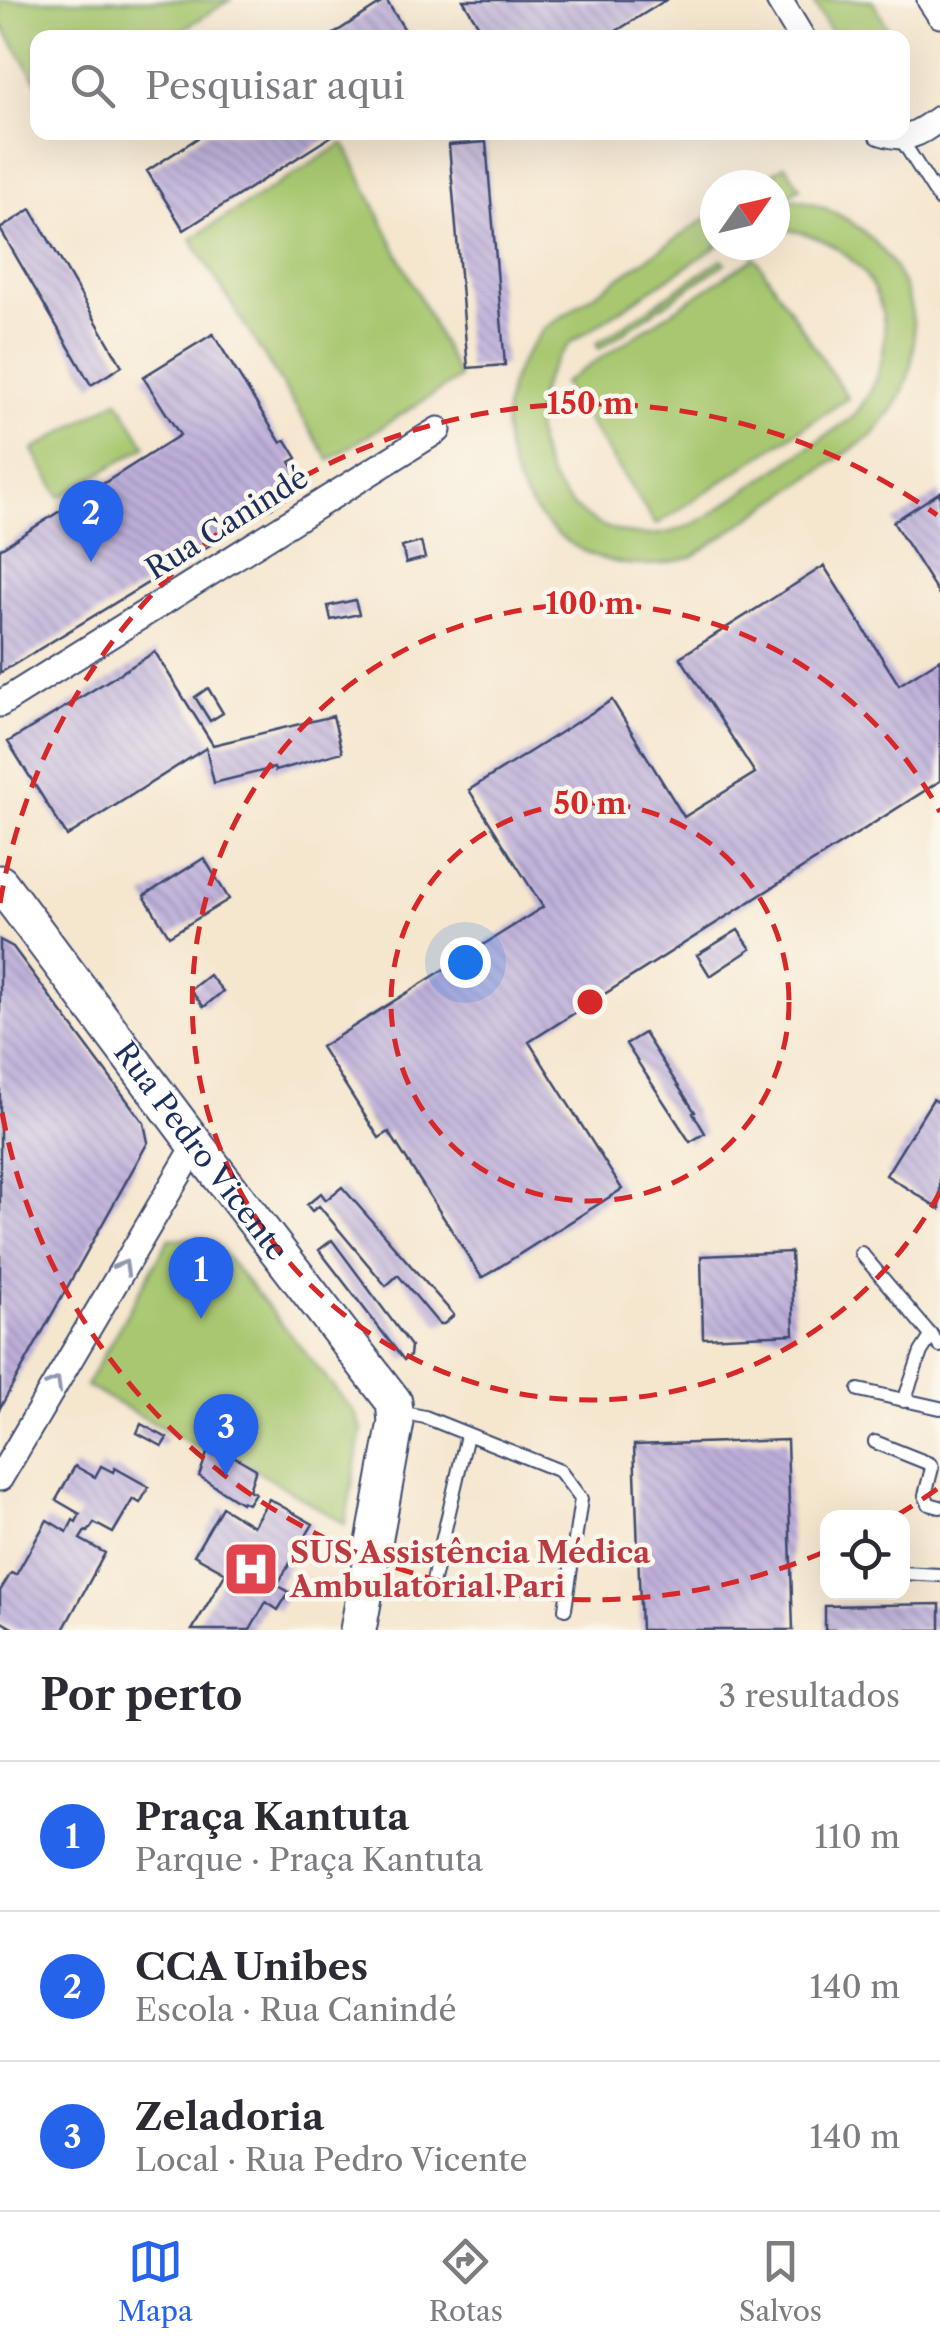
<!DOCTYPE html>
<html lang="pt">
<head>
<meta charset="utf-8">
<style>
  body { margin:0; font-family:"Libre Caslon Text",serif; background:#f2f2f3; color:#2b2b33 }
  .controls { position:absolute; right:30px; bottom:30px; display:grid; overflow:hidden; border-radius:20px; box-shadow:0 10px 40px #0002 }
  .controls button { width:90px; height:90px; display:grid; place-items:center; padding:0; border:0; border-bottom:2px solid #e1e1e2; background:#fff; color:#2b2b33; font:50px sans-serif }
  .compass { position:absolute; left:700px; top:170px; width:90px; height:90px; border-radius:50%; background:#fff; box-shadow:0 10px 40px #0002; rotate:56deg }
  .you { position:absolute; left:465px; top:962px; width:35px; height:35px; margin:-25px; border:8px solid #fff; border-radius:50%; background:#1a73e8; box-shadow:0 0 0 15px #1a73e833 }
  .badge { display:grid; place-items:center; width:65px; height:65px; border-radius:50%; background:#2563eb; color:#fff; font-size:32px; font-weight:700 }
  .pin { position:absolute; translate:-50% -82px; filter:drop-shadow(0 2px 5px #0008) }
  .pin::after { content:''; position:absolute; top:52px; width:35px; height:30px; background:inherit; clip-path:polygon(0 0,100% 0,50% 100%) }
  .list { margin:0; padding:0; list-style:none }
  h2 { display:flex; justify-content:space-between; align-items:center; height:130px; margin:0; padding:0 40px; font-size:42px }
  h2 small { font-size:32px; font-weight:400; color:#7c7c81 }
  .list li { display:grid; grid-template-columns:65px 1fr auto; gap:30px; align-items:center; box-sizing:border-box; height:150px; padding:0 40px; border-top:2px solid #e1e1e2 }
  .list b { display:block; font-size:38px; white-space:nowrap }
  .list p { margin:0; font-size:32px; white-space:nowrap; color:#7c7c81 }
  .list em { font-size:32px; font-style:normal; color:#7c7c81 }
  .icon { flex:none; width:55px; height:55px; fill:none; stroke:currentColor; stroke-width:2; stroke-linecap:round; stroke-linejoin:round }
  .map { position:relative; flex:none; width:940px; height:1630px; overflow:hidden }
  .search { position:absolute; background:#fff; box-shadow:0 10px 40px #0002; left:30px; right:30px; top:30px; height:110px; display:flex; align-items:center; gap:25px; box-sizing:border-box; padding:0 35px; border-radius:20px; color:#7c7c81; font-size:38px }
  .sheet { height:580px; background:#fff }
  nav { display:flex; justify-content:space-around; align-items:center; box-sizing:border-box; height:140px; border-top:2px solid #e1e1e2; background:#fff; font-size:28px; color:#7c7c81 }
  nav a { display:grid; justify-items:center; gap:5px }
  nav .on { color:#2563eb }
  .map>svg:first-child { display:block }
  .park { fill:#a8c76f; stroke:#627b66; stroke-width:2.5 }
  .building { fill:url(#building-back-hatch) }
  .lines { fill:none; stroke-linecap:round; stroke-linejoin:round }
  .lane-casing { stroke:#3c4a6f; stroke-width:16 }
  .street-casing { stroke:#3c4a6f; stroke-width:29 }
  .secondary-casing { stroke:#3c4a6f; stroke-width:39 }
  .lane { stroke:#fff; stroke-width:12 }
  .street { stroke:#fff; stroke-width:25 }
  .secondary { stroke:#fff; stroke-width:35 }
  .oneway { stroke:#8d97ae }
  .ring { fill:none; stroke:#d62828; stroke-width:5; stroke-dasharray:18 12 }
  .labels { text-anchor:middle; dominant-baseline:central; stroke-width:9; stroke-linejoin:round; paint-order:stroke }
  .street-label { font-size:30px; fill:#1b2f5e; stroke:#fbf7ec }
  .health-label { font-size:30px; font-weight:bold; fill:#be3a42; stroke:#fbf7ec; text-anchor:start }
  .centre { fill:#d62828; stroke:#fbf7ec; stroke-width:5 }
  .ring-label { font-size:30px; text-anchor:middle; font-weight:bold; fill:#d62828; stroke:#fbf7ec; stroke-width:9; stroke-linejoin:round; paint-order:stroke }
</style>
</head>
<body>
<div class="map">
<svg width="940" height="1630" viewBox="0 0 940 1630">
  <defs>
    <pattern id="building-back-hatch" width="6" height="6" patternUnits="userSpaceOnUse" patternTransform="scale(2.5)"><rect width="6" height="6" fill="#beafda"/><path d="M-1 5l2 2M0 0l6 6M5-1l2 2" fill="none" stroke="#9a8fb4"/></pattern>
  </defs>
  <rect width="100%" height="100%" fill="#fbf7ec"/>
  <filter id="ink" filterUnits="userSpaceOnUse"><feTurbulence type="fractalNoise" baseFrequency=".01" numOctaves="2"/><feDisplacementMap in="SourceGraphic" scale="20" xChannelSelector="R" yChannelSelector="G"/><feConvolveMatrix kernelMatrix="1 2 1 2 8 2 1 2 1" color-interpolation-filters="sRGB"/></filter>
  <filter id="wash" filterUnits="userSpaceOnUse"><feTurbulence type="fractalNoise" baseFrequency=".0048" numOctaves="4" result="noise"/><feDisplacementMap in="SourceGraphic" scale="40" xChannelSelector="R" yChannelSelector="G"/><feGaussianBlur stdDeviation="2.25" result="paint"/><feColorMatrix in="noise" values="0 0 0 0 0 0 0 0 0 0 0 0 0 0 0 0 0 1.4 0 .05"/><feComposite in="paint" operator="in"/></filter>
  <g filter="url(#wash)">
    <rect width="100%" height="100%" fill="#f5e6ce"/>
    <path class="park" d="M0 0H230L171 37 38 38 37 82 0 22Z
      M812 0H872L893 37H834Z
      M344 143 459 378 329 460 191 239Z
      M785 165 800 187 785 198C878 209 940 301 903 391 896 407 884 421 873 435L692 557C675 561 658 566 640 565 554 563 489 479 508 395 513 370 528 349 544 329L715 212V245H719L570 343C560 355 550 367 544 382 516 452 568 535 646 535 668 535 686 528 705 518L852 418C918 339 879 238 775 228V185H755Z
      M755 257 848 398 656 525 563 383Z
      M722 259 725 263 599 349 596 344Z
      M118 400 146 446 60 497 33 450Z
      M199 1237 214 1242 355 1413 362 1430 345 1524 216 1446 208 1453 86 1386 169 1239Z"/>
    <g id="blocks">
      <path class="building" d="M386 0 410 38H327Z
        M463 0H666L605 38H486Z
        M207 132H338L184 230 147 171Z
        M486 142 505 365 468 368 449 145Z
        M31 209 122 366 91 385 0 229Z
        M213 334 281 443 286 440 297 458 290 462 305 487 0 673V549L180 435 143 377Z
        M940 492V596L893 522Z
        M421 542 425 558 406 563 402 547Z
        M824 566 899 685 940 659V781L529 1042 622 1189 482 1278 389 1132 379 1138 321 1047 543 907 469 790 612 700 684 817 755 773 680 657Z
        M355 600 359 614 331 620 328 606Z
        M155 652 213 745 333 716 342 752 275 771 274 768 214 783 206 748 67 836 8 742Z
        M208 688 223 713 210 721 195 697Z
        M204 858 229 899 169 936 144 896Z
        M738 930 751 949 710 976 697 955Z
        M0 940 13 947 144 1123 148 1142 0 1408Z
        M209 975 223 991 204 1007 190 990Z
        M644 1033 695 1112 693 1113 705 1133 690 1142 626 1044Z
        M933 1099 940 1103V1209L886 1175Z
        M342 1187 454 1315 444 1324H439L398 1275 386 1286 319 1206 312 1211 307 1205 321 1193 326 1200Z
        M332 1240 411 1346 410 1356 404 1360 319 1250Z
        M791 1252 794 1334 703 1338 701 1256Z
        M141 1424 167 1438 162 1446 137 1433Z
        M787 1440 793 1630H641L634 1445Z
        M216 1446 256 1469 249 1490 255 1493 248 1504 242 1501 241 1503 199 1476 209 1448 213 1450Z
        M75 1466 95 1477 101 1466 113 1472 115 1468 149 1487 140 1503 133 1499 113 1533 94 1523 88 1532 85 1531 80 1539 105 1553 63 1630H16L0 1621V1591L11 1573 16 1575 47 1520 67 1532 73 1520 76 1522 80 1514 56 1500Z
        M269 1499 313 1524 277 1585 289 1592 278 1610 266 1602 250 1630H192L226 1573 194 1555 222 1507 253 1526Z
        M940 1604V1630H825V1606Z"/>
    </g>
  </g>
  <g filter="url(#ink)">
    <use href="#blocks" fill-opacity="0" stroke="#3c4a6f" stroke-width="2.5"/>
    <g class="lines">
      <g class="lane-casing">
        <path id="lane" d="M901 139 940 200
          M861 1253 940 1346
          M859 1390 940 1408
          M904 1401 921 1352 932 1335
          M399 1412 425 1417 560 1471 581 1499 565 1609
          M875 1442 930 1464 932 1468 925 1495 929 1504 940 1507
          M902 1573 940 1575
          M431 1589 467 1435"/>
      </g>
      <g class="street-casing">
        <path id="street" d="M779 0 802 38
          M930 0 940 15
          M881 132C909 141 916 135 940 118
          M0 704 438 430
          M0 1478 196 1145"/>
      </g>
      <g class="secondary-casing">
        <g id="secondary">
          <path id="s1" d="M0 883 196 1145 394 1402 396 1422 358 1630"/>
        </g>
      </g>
      <use href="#lane" class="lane"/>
      <use href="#street" class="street"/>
      <use href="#secondary" class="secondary"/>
    </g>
    <defs><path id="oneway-chevron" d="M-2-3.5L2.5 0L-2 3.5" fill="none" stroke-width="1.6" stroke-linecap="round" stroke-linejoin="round" transform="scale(2.5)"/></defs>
    <g class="oneway">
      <use href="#oneway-chevron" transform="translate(123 1267) rotate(-60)"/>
      <use href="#oneway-chevron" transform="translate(55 1384) rotate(-60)"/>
    </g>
  </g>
  <g class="ring">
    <circle cx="590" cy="1002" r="199"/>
    <path d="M940 1192A398 398 0 1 1 940 812"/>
    <path d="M937 1489A598 598 0 0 1 894 1517M824 1552A598 598 0 0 1 0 1101M0 903A598 598 0 0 1 937 515"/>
  </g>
  <defs>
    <g id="hospital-square" transform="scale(2.875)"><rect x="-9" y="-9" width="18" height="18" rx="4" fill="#e0444e" stroke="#fbf7ec"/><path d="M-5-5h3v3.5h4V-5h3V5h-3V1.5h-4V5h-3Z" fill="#fff"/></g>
  </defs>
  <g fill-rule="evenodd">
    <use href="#hospital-square" x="251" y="1569"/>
  </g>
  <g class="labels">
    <g class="street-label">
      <text transform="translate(227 523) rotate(-32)">Rua Canindé</text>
      <text stroke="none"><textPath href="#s1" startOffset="335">Rua Pedro Vicente</textPath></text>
    </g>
    <g class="health-label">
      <text x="290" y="1552">SUS Assistência Médica<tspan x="290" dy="34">Ambulatorial Pari</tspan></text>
    </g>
  </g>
  <circle cx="590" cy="1002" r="15" class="centre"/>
  <g class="ring-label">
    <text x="590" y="414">150 m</text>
    <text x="590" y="614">100 m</text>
    <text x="590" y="814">50 m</text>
  </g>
</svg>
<div class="controls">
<button><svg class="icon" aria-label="locate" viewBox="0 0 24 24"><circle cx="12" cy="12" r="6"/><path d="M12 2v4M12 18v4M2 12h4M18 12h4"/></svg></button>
</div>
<svg class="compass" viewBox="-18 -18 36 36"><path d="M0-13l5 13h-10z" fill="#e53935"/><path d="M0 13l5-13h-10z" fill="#7c7c81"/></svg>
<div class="you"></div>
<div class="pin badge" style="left:201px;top:1319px">1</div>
<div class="pin badge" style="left:91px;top:562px">2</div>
<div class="pin badge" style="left:226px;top:1476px">3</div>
<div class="search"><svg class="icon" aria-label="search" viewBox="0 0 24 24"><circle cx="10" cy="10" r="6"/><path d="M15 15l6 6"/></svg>Pesquisar aqui</div>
</div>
<section class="sheet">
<h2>Por perto<small>3 resultados</small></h2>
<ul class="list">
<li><span class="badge">1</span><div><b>Praça Kantuta</b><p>Parque · Praça Kantuta</p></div><em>110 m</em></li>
<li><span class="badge">2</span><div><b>CCA Unibes</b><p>Escola · Rua Canindé</p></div><em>140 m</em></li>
<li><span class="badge">3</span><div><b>Zeladoria</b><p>Local · Rua Pedro Vicente</p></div><em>140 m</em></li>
</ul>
</section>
<nav>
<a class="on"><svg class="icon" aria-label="map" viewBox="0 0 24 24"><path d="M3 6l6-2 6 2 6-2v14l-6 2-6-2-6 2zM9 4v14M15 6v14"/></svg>Mapa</a>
<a><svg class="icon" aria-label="directions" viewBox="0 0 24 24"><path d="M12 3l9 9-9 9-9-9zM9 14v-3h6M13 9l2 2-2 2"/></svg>Rotas</a>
<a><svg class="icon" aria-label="saved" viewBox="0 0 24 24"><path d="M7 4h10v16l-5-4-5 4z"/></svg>Salvos</a>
</nav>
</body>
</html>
